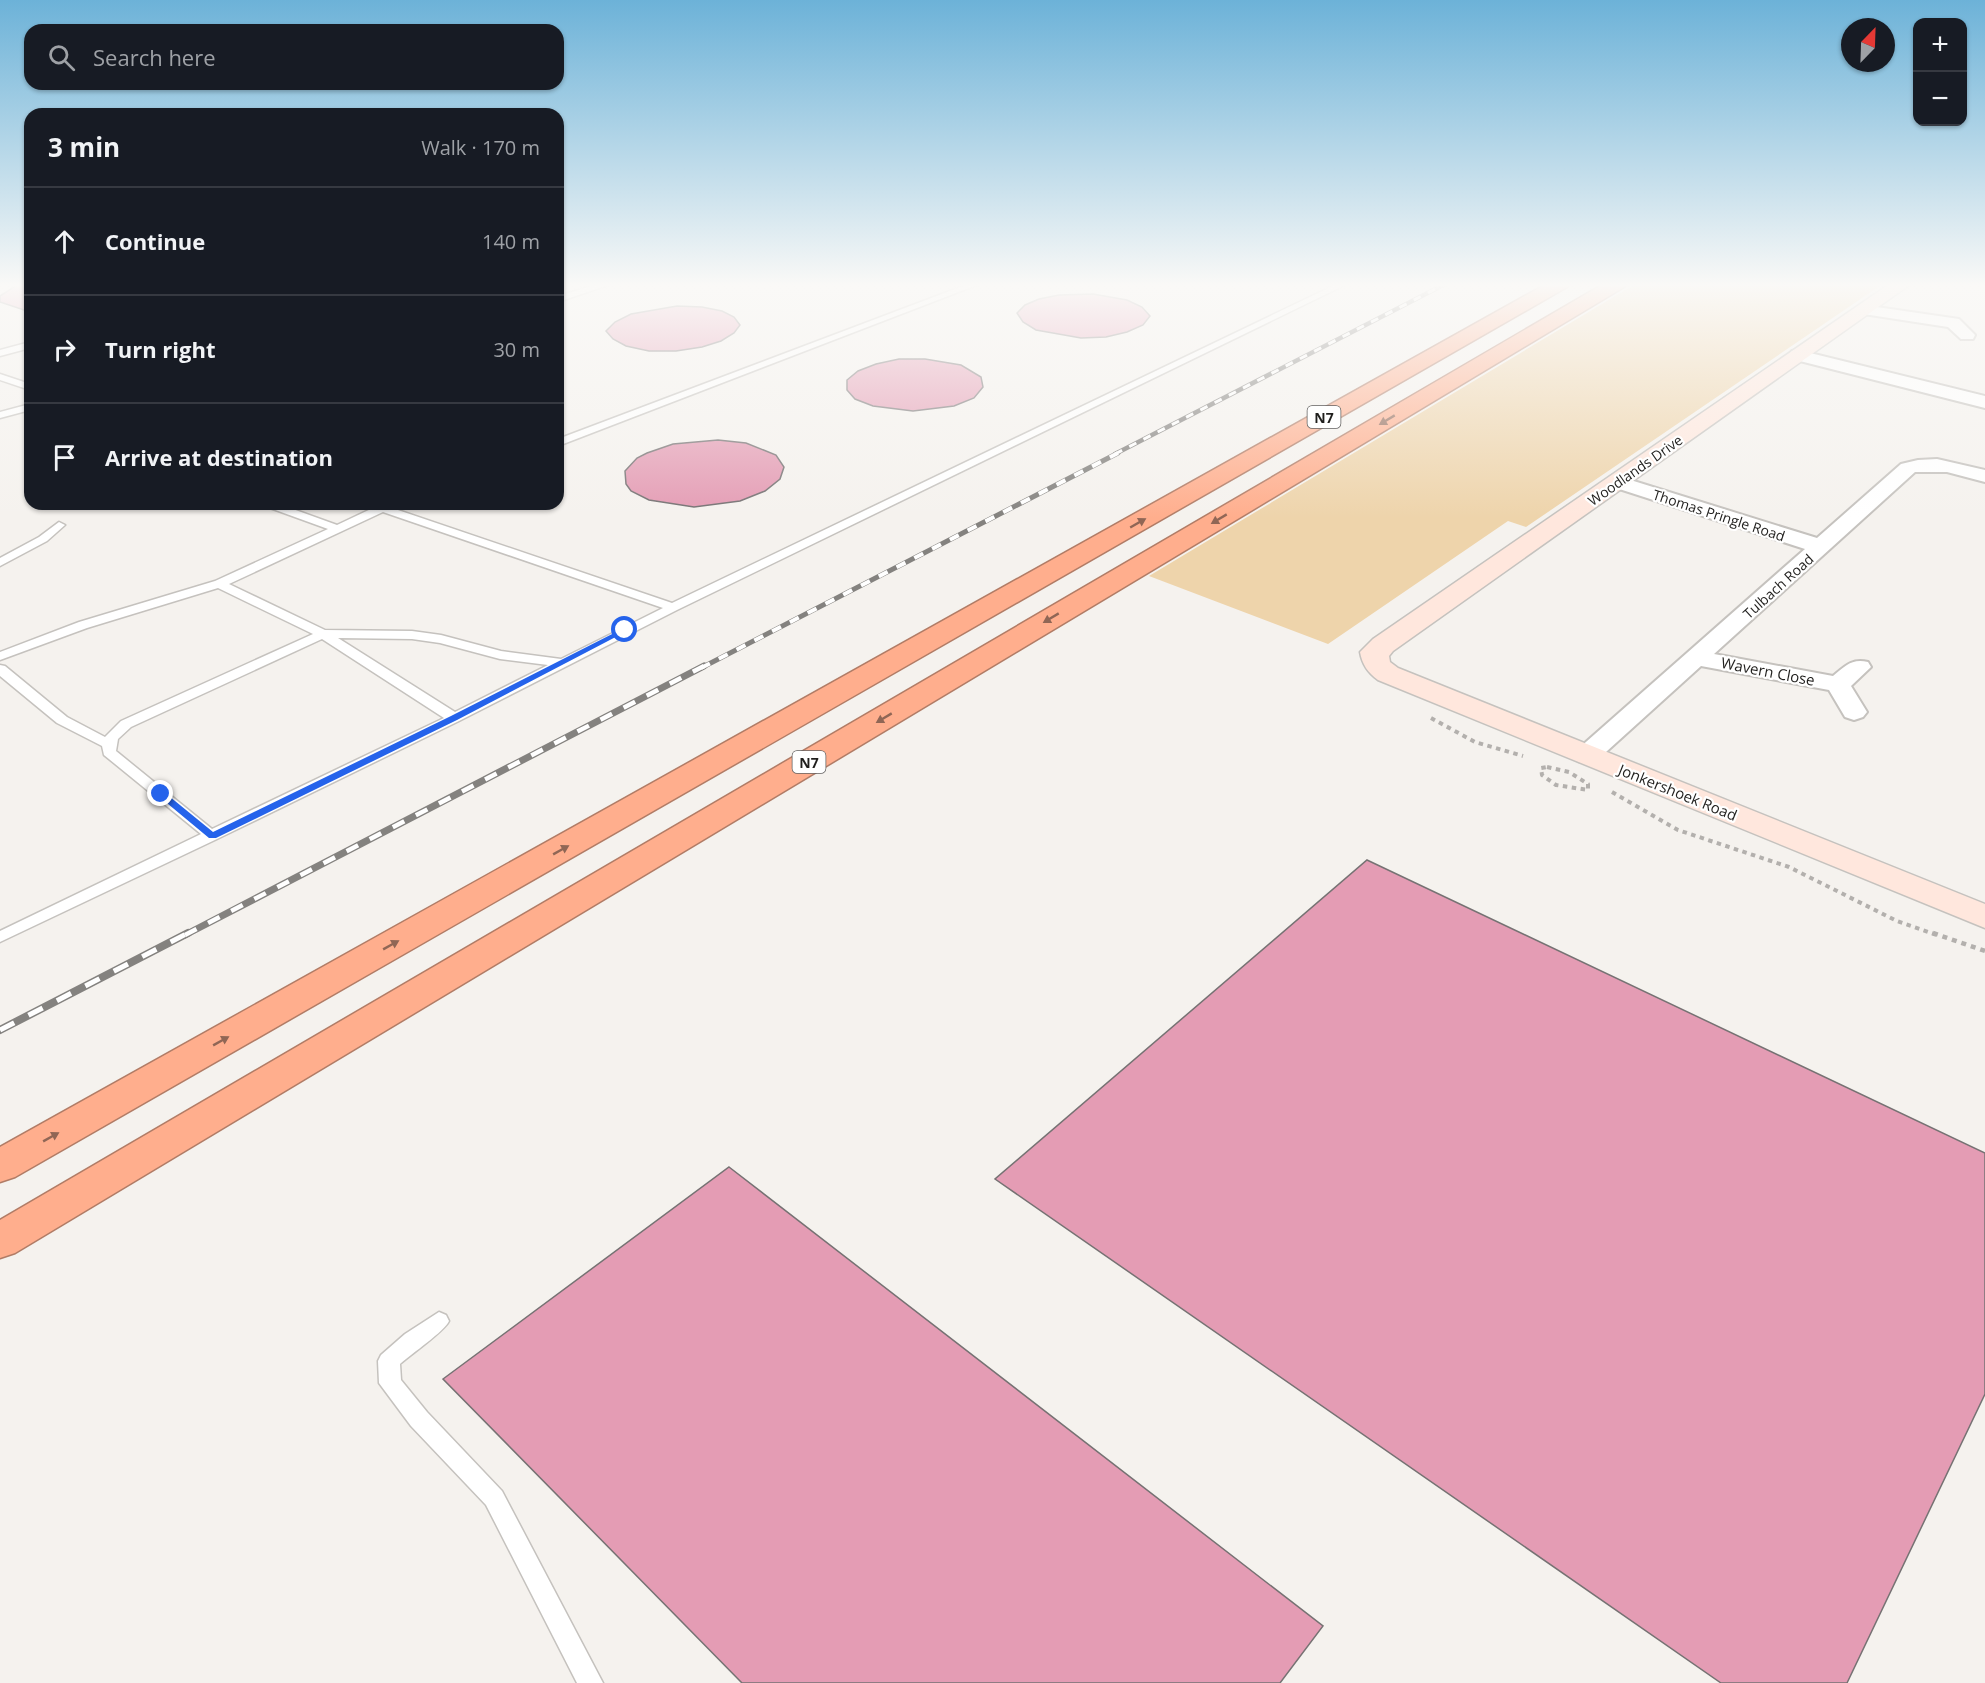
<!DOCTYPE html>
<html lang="en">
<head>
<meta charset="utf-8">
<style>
  body { margin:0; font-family:"Open Sans",sans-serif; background:#242831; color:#f1f3f6 }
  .controls { position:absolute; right:18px; top:18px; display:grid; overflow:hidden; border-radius:12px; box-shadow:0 2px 4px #0004 }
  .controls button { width:54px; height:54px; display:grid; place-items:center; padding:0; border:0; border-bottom:2px solid #363941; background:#171b24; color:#f1f3f6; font:30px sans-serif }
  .compass { position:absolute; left:1841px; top:18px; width:54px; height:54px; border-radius:50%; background:#171b24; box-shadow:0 2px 4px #0004; rotate:23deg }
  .stop { position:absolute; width:18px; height:18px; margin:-14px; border:4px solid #2563eb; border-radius:50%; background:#fff }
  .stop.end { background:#2563eb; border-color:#fff; box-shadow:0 2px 6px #0008 }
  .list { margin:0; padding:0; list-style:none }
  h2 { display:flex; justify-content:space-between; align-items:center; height:78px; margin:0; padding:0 24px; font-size:26px }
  h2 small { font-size:20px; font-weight:400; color:#9ea1a6 }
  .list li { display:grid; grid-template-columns:39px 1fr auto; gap:18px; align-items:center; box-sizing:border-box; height:108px; padding:0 24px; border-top:2px solid #363941 }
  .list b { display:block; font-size:22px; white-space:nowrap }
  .list em { font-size:20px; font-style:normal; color:#9ea1a6 }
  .icon { flex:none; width:33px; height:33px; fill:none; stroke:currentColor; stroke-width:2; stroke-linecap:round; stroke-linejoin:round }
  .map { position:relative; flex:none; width:1985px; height:1683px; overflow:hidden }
  .search { position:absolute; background:#171b24; box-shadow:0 2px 4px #0004; left:24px; top:24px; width:540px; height:66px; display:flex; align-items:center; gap:15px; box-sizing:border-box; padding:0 21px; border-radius:18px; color:#9ea1a6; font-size:22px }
  .panel { position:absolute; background:#171b24; box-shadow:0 2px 4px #0004; left:24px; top:108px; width:540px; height:402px; border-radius:18px }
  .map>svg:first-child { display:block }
  .green { fill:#eed4ab }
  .building { fill:#e49cb4; stroke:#767273; stroke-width:1.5 }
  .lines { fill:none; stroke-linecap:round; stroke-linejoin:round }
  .lane-casing { stroke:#c5c2be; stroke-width:3 }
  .street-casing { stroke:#c5c2be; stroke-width:4 }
  .secondary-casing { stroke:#c5c2be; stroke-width:3 }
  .highway-casing { stroke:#b17c66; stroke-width:3 }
  .path-far1 { stroke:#b3b0ad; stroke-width:4; stroke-dasharray:4.5 4.5; stroke-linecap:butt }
  .path { stroke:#b3b0ad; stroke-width:4.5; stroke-dasharray:5 5; stroke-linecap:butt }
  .lane { fill:#fff; fill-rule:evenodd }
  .street { fill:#fff; fill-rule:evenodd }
  .secondary { fill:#ffe7dd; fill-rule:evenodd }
  .highway { fill:#ffae8d; fill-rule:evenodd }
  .rail-far3-casing { stroke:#84827f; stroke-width:4.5 }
  .rail-far2-casing { stroke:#84827f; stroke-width:5 }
  .rail-far1-casing { stroke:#84827f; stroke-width:7 }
  .rail-casing { stroke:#84827f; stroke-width:8 }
  .rail-far3 { stroke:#fff; stroke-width:3; stroke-dasharray:8; stroke-linecap:butt }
  .rail-far2 { stroke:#fff; stroke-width:4; stroke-dasharray:10; stroke-linecap:butt }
  .rail-far1 { stroke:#fff; stroke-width:4.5; stroke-dasharray:13; stroke-linecap:butt }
  .rail { stroke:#fff; stroke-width:5; stroke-dasharray:16; stroke-linecap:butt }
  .oneway { fill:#906655 }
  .route { fill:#2563eb }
  .labels { text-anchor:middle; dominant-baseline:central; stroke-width:4.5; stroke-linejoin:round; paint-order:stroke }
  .shield { fill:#fff; stroke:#636261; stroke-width:1.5 }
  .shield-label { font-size:14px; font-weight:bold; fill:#201f1d }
  .far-street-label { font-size:14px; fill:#201f1d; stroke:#fff }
  .street-label { font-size:15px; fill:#201f1d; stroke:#fff }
</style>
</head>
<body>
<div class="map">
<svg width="1985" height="1683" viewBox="0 0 1985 1683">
  <rect width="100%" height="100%" fill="#f5f2ee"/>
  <path class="green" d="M1637 283H1884L1526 527 1508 521 1328 644 1149 576Z"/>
  <path class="building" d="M20 283H30V312L0 302V296Z
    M1093 294 1127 300 1142 307 1150 316 1143 325 1127 332 1106 337 1081 338 1036 330 1023 322 1017 313 1025 305 1039 299 1059 295Z
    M677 306 702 307 722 311 734 317 740 325 734 333 721 341 702 347 676 351H649L626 346 613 339 606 331 615 322 631 314Z
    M899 359H925L961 365 981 377 983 387 974 398 954 406 913 411 873 406 855 399 847 390V380L858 371 876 364Z
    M718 440 746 443 776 455 784 467 780 479 765 491 740 501 694 507 649 500 631 491 626 484 625 471 637 458 647 453 673 444Z
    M1367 860 1985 1153V1394L1847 1683H1721L995 1179Z
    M729 1167 1323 1626 1280 1683H742L443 1379Z"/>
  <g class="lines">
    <g class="lane-casing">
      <path id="lane" d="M602 283H614L558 302V296Z
        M971 283H982L558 446V439Z
        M1339 283H1349L677 610 459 721 217 839 0 942V931L201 834 104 755 102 746 57 723 0 676V665L5 666 67 717 105 737 121 721 313 634 218 588 87 628 0 660V652L79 622 215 581 328 529 270 508V504H279L337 525 373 508 374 505 397 504 392 508 672 603ZM383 512 663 608 561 659 501 651 441 635 412 631 325 630 229 584ZM338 638 412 639 440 643 500 659 548 665 455 712ZM322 639 444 718 212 829 116 751 118 739 131 727Z
        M30 342V348L0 356V350Z
        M0 374 30 384V390L0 380Z
        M30 404V410L0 418V412Z
        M59 522 65 525 47 541 0 566V558L39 537Z
        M439 1312 446 1315 449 1321C445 1331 411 1354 400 1364L401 1380 427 1412 502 1491 603 1683H577L486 1505 411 1426 379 1383 378 1361 381 1355 405 1334Z"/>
    </g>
    <g class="street-casing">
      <path id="street" d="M1863 305 1959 319 1975 335 1973 339H1961L1948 327 1857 313 1855 310Z
        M1798 350 1985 396V408L1792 359 1789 355 1792 351Z
        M1937 459 1985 470V482L1947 472H1915L1714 654 1833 676C1845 666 1852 658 1868 662L1871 667 1851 686 1867 712 1863 717 1854 720 1845 717 1829 690 1701 666 1596 761 1587 763 1578 761 1574 755 1578 749 1805 549 1610 486 1607 482 1610 478H1624L1817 538 1901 464 1918 460Z"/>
    </g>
    <g class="secondary-casing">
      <path id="secondary" d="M1891 283H1912L1393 651 1389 656 1390 662 1398 668 1985 904V928L1378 680C1368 673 1362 664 1360 652L1373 639Z"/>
    </g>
    <g class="highway-casing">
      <path id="highway" d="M1548 283H1570L1567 287 15 1177 0 1182V1147Z
        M1605 283H1627L1624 287 15 1253 0 1258V1220Z"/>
    </g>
    <path class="path-far1" d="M1431 718 1475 742 1523 756
      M1547 767 1569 772 1588 784V790L1556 785 1542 775 1541 768Z
      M1612 792 1678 830 1789 867 1897 921 1937 935"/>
    <path class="path" d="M1933 933 1985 951"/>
    <use href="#lane" class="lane"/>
    <use href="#street" class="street"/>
    <use href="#secondary" class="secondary"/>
    <use href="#highway" class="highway"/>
    <g class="rail-far3-casing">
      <path id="rail-far3" d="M1115 454 1447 283"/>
    </g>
    <g class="rail-far2-casing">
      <path id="rail-far2" d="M701 668 1118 453"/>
    </g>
    <g class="rail-far1-casing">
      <path id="rail-far1" d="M185 935 704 666"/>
    </g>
    <g class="rail-casing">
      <path id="rail" d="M0 1030 188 933"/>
    </g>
    <use href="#rail-far3" class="rail-far3"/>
    <use href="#rail-far2" class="rail-far2"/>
    <use href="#rail-far1" class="rail-far1"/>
    <use href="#rail" class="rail"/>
  </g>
  <defs><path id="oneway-solid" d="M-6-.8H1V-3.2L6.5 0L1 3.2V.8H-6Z" transform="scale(1.5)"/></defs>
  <g class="oneway">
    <use href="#oneway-solid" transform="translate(1387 420) rotate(149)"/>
    <use href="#oneway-solid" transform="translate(1219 519) rotate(149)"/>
    <use href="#oneway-solid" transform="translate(1138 523) rotate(-30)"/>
    <use href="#oneway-solid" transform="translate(1051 618) rotate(149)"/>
    <use href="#oneway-solid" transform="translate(884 718) rotate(149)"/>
    <use href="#oneway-solid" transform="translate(561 850) rotate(-29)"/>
    <use href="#oneway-solid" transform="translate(391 945) rotate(-29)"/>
    <use href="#oneway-solid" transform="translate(221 1041) rotate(-29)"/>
    <use href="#oneway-solid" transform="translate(51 1137) rotate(-29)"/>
  </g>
  <linearGradient id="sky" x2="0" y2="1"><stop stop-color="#6cb2d8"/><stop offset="0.55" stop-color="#faf9f7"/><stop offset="1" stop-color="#faf9f7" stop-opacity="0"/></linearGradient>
  <rect width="1985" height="518" fill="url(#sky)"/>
  <path class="route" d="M622 629 629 630 457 720 216 838H209L156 794 164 792 213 832 451 716Z"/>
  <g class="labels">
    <g class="shield">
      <rect x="1307.5" y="406" width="33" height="22" rx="4.5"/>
      <rect x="792.5" y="751" width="33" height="22" rx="4.5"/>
    </g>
    <g class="shield-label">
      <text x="1324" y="417">N7</text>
      <text x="809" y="762">N7</text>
    </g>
    <g class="far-street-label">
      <text transform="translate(1635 470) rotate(-35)">Woodlands Drive</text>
      <text transform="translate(1719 515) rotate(18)">Thomas Pringle Road</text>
      <text transform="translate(1778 586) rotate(-42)">Tulbach Road</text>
    </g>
    <g class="street-label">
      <text transform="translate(1768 671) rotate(11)">Wavern Close</text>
      <text transform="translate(1678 792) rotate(22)">Jonkershoek Road</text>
    </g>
  </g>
</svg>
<div class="controls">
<button>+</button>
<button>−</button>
</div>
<svg class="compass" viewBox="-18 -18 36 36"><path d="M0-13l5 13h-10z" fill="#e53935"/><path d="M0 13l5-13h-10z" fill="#9ea1a6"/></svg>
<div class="stop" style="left:625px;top:630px"></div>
<div class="stop end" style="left:161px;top:794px"></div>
<div class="search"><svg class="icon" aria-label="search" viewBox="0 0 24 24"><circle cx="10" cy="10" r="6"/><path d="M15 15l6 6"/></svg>Search here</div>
<section class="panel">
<h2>3 min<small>Walk · 170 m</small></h2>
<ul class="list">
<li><svg class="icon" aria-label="ahead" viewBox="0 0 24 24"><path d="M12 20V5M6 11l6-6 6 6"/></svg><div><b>Continue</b></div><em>140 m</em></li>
<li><svg class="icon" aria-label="right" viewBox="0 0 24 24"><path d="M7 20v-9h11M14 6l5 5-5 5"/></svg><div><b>Turn right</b></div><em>30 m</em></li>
<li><svg class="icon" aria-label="arrive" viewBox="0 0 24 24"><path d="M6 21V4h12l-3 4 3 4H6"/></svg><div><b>Arrive at destination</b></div></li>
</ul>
</section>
</div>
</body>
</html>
